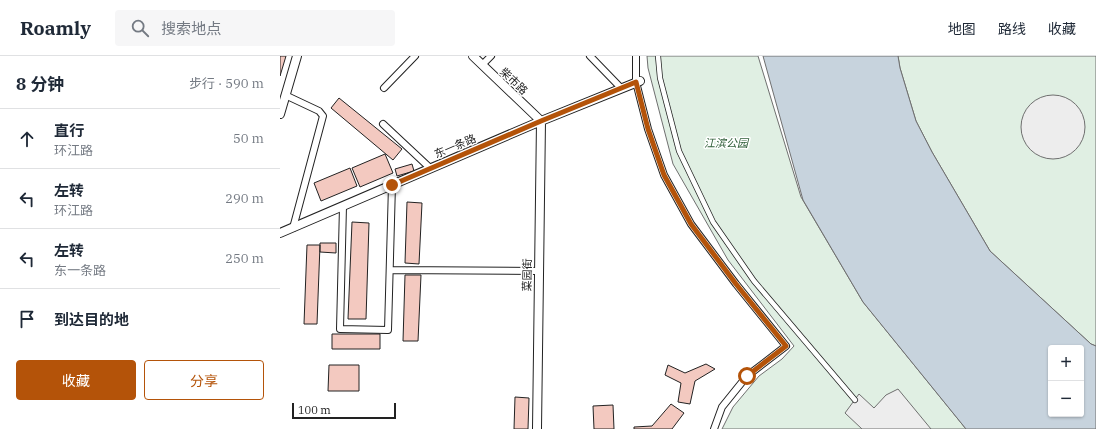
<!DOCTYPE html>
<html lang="zh">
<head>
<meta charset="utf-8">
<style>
  body { margin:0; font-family:"IBM Plex Serif","Noto Sans SC",serif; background:#f6f6f7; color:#1f2937 }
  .controls { position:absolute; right:12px; bottom:12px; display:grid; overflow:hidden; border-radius:4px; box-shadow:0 1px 3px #0004 }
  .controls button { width:36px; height:36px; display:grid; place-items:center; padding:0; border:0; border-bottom:1px solid #e0e1e3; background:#fff; color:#1f2937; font:20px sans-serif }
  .scale { position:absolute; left:12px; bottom:10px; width:104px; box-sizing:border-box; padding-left:4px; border:2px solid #222; border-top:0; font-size:11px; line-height:14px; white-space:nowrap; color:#222; -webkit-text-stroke:3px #fff; paint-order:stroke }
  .stop { position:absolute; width:12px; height:12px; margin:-9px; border:3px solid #b45309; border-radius:50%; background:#fff }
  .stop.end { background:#b45309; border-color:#fff; box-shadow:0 1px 4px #0008 }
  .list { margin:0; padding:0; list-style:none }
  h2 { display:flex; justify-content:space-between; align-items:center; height:52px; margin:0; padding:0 16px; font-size:17px }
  h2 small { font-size:13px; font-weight:400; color:#747a83 }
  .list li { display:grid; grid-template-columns:26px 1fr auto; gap:12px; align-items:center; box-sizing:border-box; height:60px; padding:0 16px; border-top:1px solid #e0e1e3 }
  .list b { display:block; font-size:15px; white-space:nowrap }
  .list p { margin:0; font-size:13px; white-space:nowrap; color:#747a83 }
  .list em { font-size:13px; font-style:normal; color:#747a83 }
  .actions { display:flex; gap:8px; padding:12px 16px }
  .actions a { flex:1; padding:9px 0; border:1px solid #b45309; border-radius:4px; text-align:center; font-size:14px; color:#b45309 }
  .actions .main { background:#b45309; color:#fff }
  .icon { flex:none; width:22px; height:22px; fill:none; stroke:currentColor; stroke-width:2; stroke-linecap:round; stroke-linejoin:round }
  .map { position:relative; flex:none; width:816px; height:373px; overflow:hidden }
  header { display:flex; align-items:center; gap:24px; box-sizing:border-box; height:56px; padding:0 20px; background:#fff; border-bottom:1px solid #e0e1e3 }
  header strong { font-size:19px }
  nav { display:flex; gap:22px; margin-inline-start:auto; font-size:14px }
  .search { width:280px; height:36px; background:#f6f6f7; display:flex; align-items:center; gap:10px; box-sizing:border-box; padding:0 14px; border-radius:4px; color:#747a83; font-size:15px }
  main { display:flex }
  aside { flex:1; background:#fff }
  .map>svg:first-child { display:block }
  .green { fill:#e0efe3; stroke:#6f6f6f }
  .parking { fill:#ededed; stroke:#6f6f6f }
  .water { fill:#c7d3dd; stroke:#6f6f6f; fill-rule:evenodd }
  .building { fill:#f3c9c0; stroke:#222 }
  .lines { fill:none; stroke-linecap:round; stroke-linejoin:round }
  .pedestrian-casing { stroke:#222; stroke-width:6 }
  .minor-casing { stroke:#222; stroke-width:8 }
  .tertiary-casing { stroke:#222; stroke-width:10 }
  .pedestrian { stroke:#fff; stroke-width:4.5 }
  .minor { stroke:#fff; stroke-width:6 }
  .tertiary { stroke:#fff; stroke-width:8 }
  .route { stroke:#b45309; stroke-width:5 }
  .labels { text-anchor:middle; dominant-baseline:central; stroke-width:3; stroke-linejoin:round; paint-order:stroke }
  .street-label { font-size:11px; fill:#222; stroke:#fff }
  .park-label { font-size:11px; font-style:italic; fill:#2f5e38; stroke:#fff }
</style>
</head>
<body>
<header>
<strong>Roamly</strong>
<div class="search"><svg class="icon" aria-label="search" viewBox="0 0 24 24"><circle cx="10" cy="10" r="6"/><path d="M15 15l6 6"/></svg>搜索地点</div>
<nav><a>地图</a><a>路线</a><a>收藏</a></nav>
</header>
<main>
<aside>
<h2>8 分钟<small>步行 · 590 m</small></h2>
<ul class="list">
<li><svg class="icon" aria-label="ahead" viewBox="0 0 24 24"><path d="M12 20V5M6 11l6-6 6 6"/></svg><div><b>直行</b><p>环江路</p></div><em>50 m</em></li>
<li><svg class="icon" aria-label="left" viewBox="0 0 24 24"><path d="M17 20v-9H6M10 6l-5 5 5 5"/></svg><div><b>左转</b><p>环江路</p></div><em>290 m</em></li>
<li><svg class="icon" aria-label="left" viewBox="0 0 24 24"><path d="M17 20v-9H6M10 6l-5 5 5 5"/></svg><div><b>左转</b><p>东一条路</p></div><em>250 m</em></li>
<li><svg class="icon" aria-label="arrive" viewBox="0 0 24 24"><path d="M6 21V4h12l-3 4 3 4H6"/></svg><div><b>到达目的地</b></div></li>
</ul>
<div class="actions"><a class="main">收藏</a><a>分享</a></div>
</aside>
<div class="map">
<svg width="816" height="373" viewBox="0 0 816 373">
  <rect width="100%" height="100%" fill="#fff"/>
  <path class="green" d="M367 0H478L521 141 583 246 686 373H442L453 351 479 320 502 303 514 290 448 204 393 108 368 12Z
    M618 0H816V290L811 288 710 195 652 96 636 65 620 12Z"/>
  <path class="parking" d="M741 71a32 32 0 1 1 64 0a32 32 0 1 1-64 0Z
    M618 333 651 373H582L565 357 579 338 594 352 606 339Z"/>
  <path class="water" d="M483 0H618L620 12 636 65 652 96 710 195 811 288 816 290V373H686L583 246 523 144ZM771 292H801V358H771Z"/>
  <path class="building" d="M0 0H6L0 20Z
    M59 42 122 93 113 104 51 52Z
    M105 98 113 117 80 131 72 112Z
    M132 108 134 115 117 120 115 113Z
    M70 112 77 130 41 145 34 127Z
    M127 146 142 147 139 208 125 207Z
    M72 166 89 167 86 263H68Z
    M40 187H56V197L40 196Z
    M27 189H40L37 268H24Z
    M125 219H141L138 285H123Z
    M52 278H100V293H52Z
    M426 308 435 313 415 325 410 348 398 346 401 327 385 319 388 309 405 317Z
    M49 309H79V335H48Z
    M235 341 249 342 248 373H234Z
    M391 348 404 357 392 373H354V371L372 370Z
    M333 349 334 373H314L313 350Z"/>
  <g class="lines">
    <g class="pedestrian-casing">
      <path id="pedestrian" d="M378 0 380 22 399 95 433 166 474 225 575 344"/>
    </g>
    <g class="minor-casing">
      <path id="minor" d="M310 0 341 32
        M356 0V26L368 73 384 119 411 168 456 228 506 290 467 320 442 351 434 373
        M202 9 211 0
        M104 32 135 0
        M5 39 39 55 43 60 13 172
        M103 68 150 112
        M63 150 60 273 108 274 112 129
        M110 214 258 215"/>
    </g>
    <g class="tertiary-casing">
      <path id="tertiary" d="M193 0 261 65 257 373
        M0 58 17 0
        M0 177 261 65 360 25"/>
    </g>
    <use href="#pedestrian" class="pedestrian"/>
    <use href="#minor" class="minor"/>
    <use href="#tertiary" class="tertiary"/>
  </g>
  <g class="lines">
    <path class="route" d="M112 129 261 65 356 26 368 73 384 119 411 168 456 228 506 290 467 320"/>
  </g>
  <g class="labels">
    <g class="street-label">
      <text transform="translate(234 25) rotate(44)">柴市路</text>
      <text transform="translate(175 90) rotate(-23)">东一条路</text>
      <text transform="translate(247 219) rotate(-89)">菜园街</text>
    </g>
    <g class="park-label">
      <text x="446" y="87">江滨公园</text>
    </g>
  </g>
</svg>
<div class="controls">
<button>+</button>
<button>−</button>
</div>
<div class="scale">100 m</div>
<div class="stop" style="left:467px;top:320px"></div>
<div class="stop end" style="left:112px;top:129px"></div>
</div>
</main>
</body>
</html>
